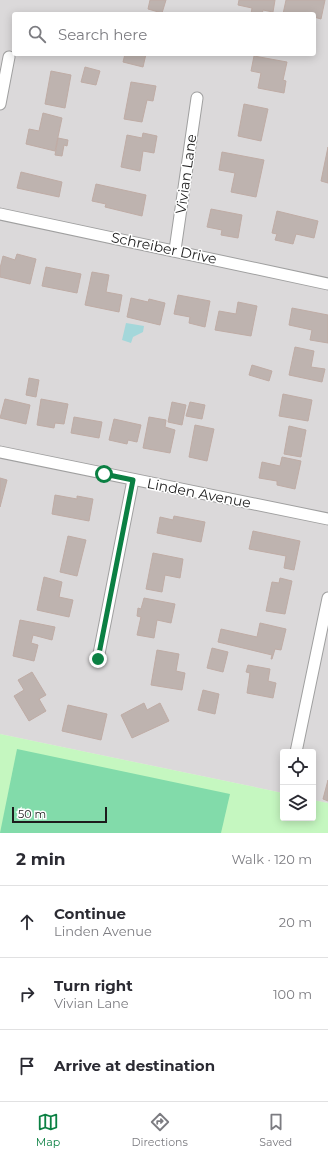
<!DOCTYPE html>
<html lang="en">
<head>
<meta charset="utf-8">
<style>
  body { margin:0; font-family:Montserrat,sans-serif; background:#f2f2f3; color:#2b2b33 }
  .controls { position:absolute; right:12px; bottom:12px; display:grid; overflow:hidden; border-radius:4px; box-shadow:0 2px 10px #0003 }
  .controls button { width:36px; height:36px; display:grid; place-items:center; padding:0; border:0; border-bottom:1px solid #e1e1e2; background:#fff; color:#2b2b33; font:20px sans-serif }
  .scale { position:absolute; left:12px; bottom:10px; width:95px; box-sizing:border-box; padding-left:4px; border:2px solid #1c1c1c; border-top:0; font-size:11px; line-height:14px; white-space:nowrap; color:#1c1c1c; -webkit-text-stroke:3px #fff; paint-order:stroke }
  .stop { position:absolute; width:12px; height:12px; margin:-9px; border:3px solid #0b8043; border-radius:50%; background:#fff }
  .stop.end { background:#0b8043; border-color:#fff; box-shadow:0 1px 4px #0008 }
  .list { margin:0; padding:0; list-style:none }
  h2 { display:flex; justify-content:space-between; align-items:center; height:52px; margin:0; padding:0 16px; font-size:17px }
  h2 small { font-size:13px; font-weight:400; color:#7c7c81 }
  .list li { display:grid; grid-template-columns:26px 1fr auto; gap:12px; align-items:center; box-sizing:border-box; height:72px; padding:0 16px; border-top:1px solid #e1e1e2 }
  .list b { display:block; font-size:15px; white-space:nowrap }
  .list p { margin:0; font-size:13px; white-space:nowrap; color:#7c7c81 }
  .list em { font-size:13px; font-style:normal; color:#7c7c81 }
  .icon { flex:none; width:22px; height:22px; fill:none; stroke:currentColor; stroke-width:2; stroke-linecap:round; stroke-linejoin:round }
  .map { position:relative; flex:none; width:328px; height:833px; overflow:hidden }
  .search { position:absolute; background:#fff; box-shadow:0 2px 10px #0003; left:12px; right:12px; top:12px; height:44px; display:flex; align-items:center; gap:10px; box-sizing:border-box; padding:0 14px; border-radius:4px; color:#7c7c81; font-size:15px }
  .sheet { height:268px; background:#fff }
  nav { display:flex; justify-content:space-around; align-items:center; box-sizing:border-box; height:56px; border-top:1px solid #e1e1e2; background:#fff; font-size:11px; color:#7c7c81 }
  nav a { display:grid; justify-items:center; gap:2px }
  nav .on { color:#0b8043 }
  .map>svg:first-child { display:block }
  .residential { fill:#dbd9da; fill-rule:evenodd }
  .park { fill:#c5f7c0 }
  .pitch { fill:#82dbaa }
  .water { fill:#a4d7da }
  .building { fill:#beb3af; stroke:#bfaca5 }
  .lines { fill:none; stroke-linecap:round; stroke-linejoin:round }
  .minor-casing { stroke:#a0a0a0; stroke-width:13 }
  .minor { stroke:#fff; stroke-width:11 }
  .route { stroke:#0b8043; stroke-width:5 }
  .labels { text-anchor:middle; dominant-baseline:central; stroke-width:3; stroke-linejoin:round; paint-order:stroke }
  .street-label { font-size:14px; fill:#1c1c1c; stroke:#fff }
</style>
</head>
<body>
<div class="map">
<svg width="328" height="833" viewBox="0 0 328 833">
  <rect width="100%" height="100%" fill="#eee8e2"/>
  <path class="residential" d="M0 0H328V803L313 800V752H283V793L0 734ZM14 14H314V54H14Z"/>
  <path class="park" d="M0 734 283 793V818H313V800L328 803V833H0Z"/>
  <path class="pitch" d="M17 749 230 794 221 833H0Z"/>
  <path class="water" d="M126 323 144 326 143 332 133 337 131 343 122 340Z"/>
  <path class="building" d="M150 0H166L162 13 148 9Z
    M239 0H275L273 12 263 10 262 14H251L252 8 238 5Z
    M286 0H325L321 19 314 17V14H283Z
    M125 54H146L143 67 123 62Z
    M254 56 287 62 283 80 286 81 284 93 258 88 261 73 251 71Z
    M85 67 100 71 96 85 81 82Z
    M51 71 71 75 65 108 45 104Z
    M131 82 156 86 153 101 147 100 142 122 124 119Z
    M244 104 268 109 261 141 238 136Z
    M43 113 62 118 55 151 26 144 29 129 39 131Z
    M143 133 157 136 154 153 143 151 140 171 121 167 127 135 142 138Z
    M58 138 68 140 67 146 64 145 62 156 55 155Z
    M328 147V183L321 181Z
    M222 152 264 160 256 197 231 192 235 173 219 170Z
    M21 172 62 182 59 197 17 188Z
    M96 184 146 195 142 216 105 207 106 204 92 201Z
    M211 209 242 215 238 238 221 235 222 230 207 227Z
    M277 211 318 221 314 238 296 234 293 244 275 240 277 234 272 233Z
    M17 254 36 259 30 284 0 277V268L3 256 15 260Z
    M46 267 81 274 77 293 42 286Z
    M92 272 109 275 106 292 122 295 119 312 85 305Z
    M178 295 210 301 205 327 189 323 190 317 174 314Z
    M131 298 148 302 149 299 165 303 160 325 127 317Z
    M238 302 257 306 251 336 215 330 219 311 236 314Z
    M292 308 328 315V343L310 340 312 330 289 325Z
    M295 347 314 351 311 367 325 369 322 382 289 375Z
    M252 365 272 371 269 381 249 375Z
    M29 378 39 380 36 397 26 395Z
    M283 394 312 400 308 421 279 416Z
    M5 399 30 405 26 424 0 418Z
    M41 399 68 404 64 424 55 423 54 428 37 425Z
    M172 402 186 405 182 425 168 422Z
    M190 402 205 405 202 419 186 416Z
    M74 417 102 422 99 438 71 433Z
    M149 417 166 420 165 427 175 430 170 453 143 448Z
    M114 419 141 425 137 442 128 440 127 444 109 440Z
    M195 425 214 429 207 461 189 457Z
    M289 426 306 430 301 457 284 454Z
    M282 457 301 461 295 489 277 485V481L259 478 262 462 280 466Z
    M0 478 7 480 0 507Z
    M55 495 77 499V496L93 499 89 521 52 514Z
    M174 516 205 522 201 542 157 533 160 517 173 520Z
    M253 531 300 541 294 570 284 568 286 556 249 549Z
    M68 536 86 540 77 576 60 572Z
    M153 553 183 559 180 578 165 575 162 592 146 589Z
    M44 577 62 582 59 597 73 600 69 617 37 610Z
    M280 578 292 581 285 614 266 611 272 582 279 583Z
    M144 598 175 604 171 623 157 620 154 638 137 635 141 617 137 616 138 608 141 609Z
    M20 620 55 627 52 640 33 635 31 643 38 645 34 661 13 656Z
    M260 623 286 629 281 650 275 649 272 659H271L272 655 218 642 221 629 257 637Z
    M212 648 228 652 223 672 207 668Z
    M157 650 179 654 176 671 185 673 182 690 151 685Z
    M248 665 270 669 268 681 276 683 273 698 247 693 250 673 246 672Z
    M32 672 46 695 39 699 46 711 29 721 14 696 24 690 18 680Z
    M203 690 219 694 215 714 198 710Z
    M144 703 147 710 160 703 169 721 132 738 121 715Z
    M68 705 107 714 101 740 62 731Z
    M328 780V801L323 799Z"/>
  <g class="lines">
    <g class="minor-casing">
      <path id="minor" d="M0 104 9 57
        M0 214 328 284
        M175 250 197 98
        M0 452 328 519
        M98 659 133 480
        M296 752 328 598"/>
    </g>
    <use href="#minor" class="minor"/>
  </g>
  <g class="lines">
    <path class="route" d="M98 659 133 480 104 474"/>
  </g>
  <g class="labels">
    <g class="street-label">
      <text transform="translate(186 174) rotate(-82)">Vivian Lane</text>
      <text transform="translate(164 248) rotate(12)">Schreiber Drive</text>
      <text transform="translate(199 493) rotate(11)">Linden Avenue</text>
    </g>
  </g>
</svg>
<div class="controls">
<button><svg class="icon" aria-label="locate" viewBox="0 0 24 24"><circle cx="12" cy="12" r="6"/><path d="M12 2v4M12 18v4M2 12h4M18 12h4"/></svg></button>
<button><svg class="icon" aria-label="layers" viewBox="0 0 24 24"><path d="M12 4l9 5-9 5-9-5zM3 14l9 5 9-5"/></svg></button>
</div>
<div class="scale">50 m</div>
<div class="stop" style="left:104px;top:474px"></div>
<div class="stop end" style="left:98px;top:659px"></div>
<div class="search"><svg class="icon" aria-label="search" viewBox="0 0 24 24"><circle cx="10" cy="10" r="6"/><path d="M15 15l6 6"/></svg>Search here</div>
</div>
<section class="sheet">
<h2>2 min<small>Walk · 120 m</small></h2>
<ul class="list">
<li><svg class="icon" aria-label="ahead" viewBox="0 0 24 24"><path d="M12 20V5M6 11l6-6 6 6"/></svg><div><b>Continue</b><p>Linden Avenue</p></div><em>20 m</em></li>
<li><svg class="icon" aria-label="right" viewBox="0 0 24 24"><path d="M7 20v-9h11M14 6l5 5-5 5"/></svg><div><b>Turn right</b><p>Vivian Lane</p></div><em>100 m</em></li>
<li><svg class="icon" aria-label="arrive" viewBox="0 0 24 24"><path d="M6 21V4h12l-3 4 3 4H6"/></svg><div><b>Arrive at destination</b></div></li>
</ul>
</section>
<nav>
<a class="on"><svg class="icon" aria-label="map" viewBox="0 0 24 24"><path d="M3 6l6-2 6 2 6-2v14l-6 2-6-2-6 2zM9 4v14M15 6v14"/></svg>Map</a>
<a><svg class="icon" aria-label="directions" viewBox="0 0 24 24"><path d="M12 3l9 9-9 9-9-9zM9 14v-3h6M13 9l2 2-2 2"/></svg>Directions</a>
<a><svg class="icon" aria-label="saved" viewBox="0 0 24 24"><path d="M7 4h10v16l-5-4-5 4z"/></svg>Saved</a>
</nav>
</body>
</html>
